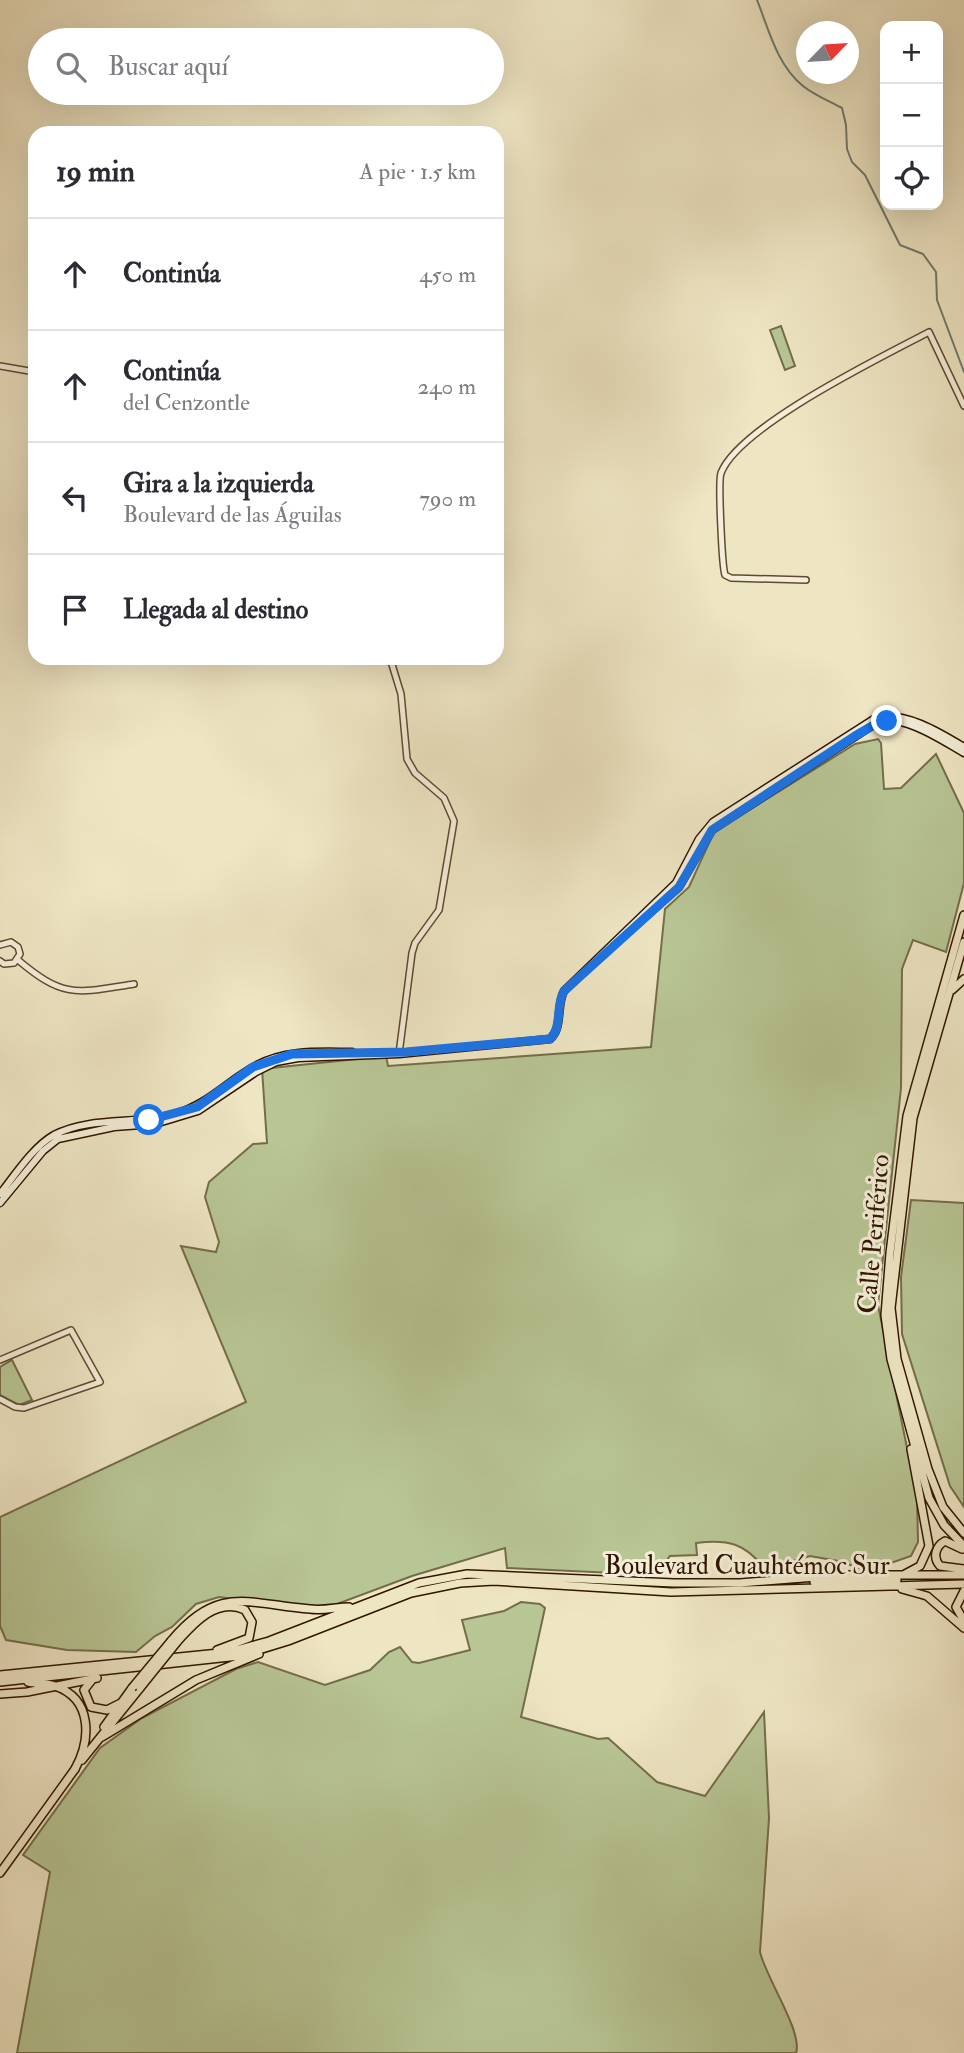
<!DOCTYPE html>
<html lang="es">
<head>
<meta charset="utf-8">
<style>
  body { margin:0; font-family:"IM FELL Double Pica",serif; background:#f2f2f3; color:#2b2b33 }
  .controls { position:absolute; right:21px; top:21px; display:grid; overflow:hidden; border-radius:14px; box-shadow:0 7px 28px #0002 }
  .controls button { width:63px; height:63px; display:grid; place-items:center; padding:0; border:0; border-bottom:2px solid #e1e1e2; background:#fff; color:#2b2b33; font:35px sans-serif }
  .compass { position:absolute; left:796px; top:21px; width:63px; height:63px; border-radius:50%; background:#fff; box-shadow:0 7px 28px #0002; rotate:65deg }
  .stop { position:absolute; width:21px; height:21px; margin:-16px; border:5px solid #1a73e8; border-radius:50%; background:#fff }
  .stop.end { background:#1a73e8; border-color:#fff; box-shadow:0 2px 7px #0008 }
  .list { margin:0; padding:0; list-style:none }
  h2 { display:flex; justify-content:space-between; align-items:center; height:91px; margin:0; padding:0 28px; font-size:30px }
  h2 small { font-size:23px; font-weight:400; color:#7c7c81 }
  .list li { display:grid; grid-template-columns:46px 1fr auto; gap:21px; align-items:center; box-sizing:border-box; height:112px; padding:0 28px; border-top:2px solid #e1e1e2 }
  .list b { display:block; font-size:26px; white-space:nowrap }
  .list p { margin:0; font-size:23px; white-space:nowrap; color:#7c7c81 }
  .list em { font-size:23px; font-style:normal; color:#7c7c81 }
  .icon { flex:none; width:38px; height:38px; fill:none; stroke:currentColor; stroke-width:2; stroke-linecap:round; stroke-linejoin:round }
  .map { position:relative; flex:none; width:964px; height:2053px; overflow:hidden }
  .search { position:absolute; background:#fff; box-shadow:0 7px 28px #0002; left:28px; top:28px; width:476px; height:77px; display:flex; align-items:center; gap:18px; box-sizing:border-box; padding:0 24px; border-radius:38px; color:#7c7c81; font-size:26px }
  .panel { position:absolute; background:#fff; box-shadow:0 7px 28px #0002; left:28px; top:126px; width:476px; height:539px; border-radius:21px }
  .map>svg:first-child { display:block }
  .green { fill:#b8c594; stroke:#746d4a; stroke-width:2 }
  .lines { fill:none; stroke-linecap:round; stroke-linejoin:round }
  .stream { stroke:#707a70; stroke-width:2 }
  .tertiary-casing { stroke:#604931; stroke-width:8 }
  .secondary-casing { stroke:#301500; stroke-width:9 }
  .primary-casing { stroke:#301500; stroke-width:10 }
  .trunk-casing { stroke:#301500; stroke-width:10 }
  .tertiary { stroke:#f4eed8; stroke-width:5 }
  .secondary { stroke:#f4eed8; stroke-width:6 }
  .primary { stroke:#eee5c3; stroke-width:7 }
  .trunk { stroke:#eee5c3; stroke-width:7 }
  .trunk-bridge-casing { stroke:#301500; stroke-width:10; stroke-linecap:butt }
  .trunk-bridge { stroke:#eee5c3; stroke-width:7 }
  .route { stroke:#1a73e8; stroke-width:9 }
  .labels { text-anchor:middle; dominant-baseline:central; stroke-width:6; stroke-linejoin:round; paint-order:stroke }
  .street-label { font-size:26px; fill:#301500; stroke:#f4eed8 }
</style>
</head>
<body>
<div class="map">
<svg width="964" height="2053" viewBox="0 0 964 2053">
  <rect width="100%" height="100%" fill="#eee5c3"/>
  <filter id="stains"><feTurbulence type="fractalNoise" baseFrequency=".00286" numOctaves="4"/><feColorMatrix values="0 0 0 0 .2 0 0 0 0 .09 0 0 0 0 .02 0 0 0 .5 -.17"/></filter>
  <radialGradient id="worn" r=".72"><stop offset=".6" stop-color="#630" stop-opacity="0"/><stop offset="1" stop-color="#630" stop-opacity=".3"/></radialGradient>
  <path class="green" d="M781 326 795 366 785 370 770 330Z
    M878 739 881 743 884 789 901 788 936 754 964 813V883L946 952 913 940 902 969 901 1088 878 1305 917 1497 918 1542 911 1556 868 1571 838 1561 810 1556 765 1569C745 1543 728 1539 696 1543L697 1555 670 1556 656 1575 507 1568 505 1548 412 1576 321 1610 219 1597 196 1604 172 1627 155 1636 136 1652 67 1650 6 1640 0 1626V1517L246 1402 181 1246 216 1252 219 1242 205 1197 209 1182 253 1144 267 1143 262 1069 386 1056 388 1066 651 1047 665 909 689 887 714 832 855 744Z
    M911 1200 964 1203V1507L950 1486 902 1334 901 1277Z
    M12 1360 32 1400 19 1405 0 1395V1367Z
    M521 1602 540 1604 545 1608 521 1717 598 1739 608 1738 657 1782 705 1796 764 1712 769 1818 760 1952C766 1978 803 2032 796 2053H17L50 1872 23 1855 100 1748 142 1718 236 1669 258 1662 325 1685 370 1670 389 1652 400 1647 412 1662 419 1663 470 1650 462 1620 504 1611Z"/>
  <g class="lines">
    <path class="stream" d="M757 0C769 30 777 65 803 86 814 95 829 101 842 108L846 125 847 149 852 162 865 175 900 245 923 254 936 272 937 300 964 372"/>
    <g class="tertiary-casing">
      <path id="tertiary" d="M0 366 35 372
        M806 580 731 578 725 575C722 566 718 481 721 473 739 426 882 357 929 332L964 406
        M390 658 401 694 407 759 415 773 444 798 454 821 439 910 415 943 412 953 399 1054
        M0 945 11 942 18 947 20 954 14 963 4 964 0 961
        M18 960C64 999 77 993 134 984
        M0 1360 71 1330 100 1382 24 1408 15 1407 0 1399"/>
    </g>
    <g class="secondary-casing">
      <path id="secondary" d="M618 940 679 887 712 830 876 723C903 713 941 740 964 753
        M0 1194C15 1175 33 1147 54 1135 90 1116 137 1125 175 1114 209 1104 228 1080 257 1065 286 1049 321 1052 352 1052
        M0 1203 43 1151 58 1139 114 1127 155 1124 198 1111 256 1072 276 1062 298 1058 399 1054 550 1039C563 1028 556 1006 564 991L676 883 699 839 713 822 877 717C907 712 939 732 964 747"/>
    </g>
    <g class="primary-casing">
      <path id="primary" d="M0 1873 75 1769"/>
    </g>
    <g class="trunk-casing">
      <path id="trunk" d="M964 915 907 1116 890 1253 885 1315 891 1359 929 1498 944 1525 964 1546
        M964 942 913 1118 891 1308 897 1359 928 1469 943 1507 964 1533
        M952 990 964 979
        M962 1549 945 1541C936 1546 932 1557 940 1566L964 1569
        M905 1574 920 1566 929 1546 911 1449
        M814 1582 897 1580
        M902 1589 927 1596 964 1628
        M964 1591 956 1607 964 1621
        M171 1641C218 1584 248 1604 310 1609 324 1611 336 1607 349 1607
        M177 1642C194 1623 217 1597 245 1610L252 1622 249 1638 217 1650
        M0 1675 229 1652 269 1641 419 1583 467 1574 674 1583H740L841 1575H964
        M92 1680 84 1690 91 1707 107 1710 123 1702
        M0 1682 239 1656 288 1641 411 1593 460 1583 494 1581 671 1592 964 1584
        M28 1682C37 1684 47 1683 55 1686 93 1699 91 1740 75 1769
        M0 1694 27 1692 97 1678
        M104 1727 132 1688
        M102 1737 196 1680 259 1654
        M82 1760 140 1688"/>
    </g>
    <use href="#tertiary" class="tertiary"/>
    <use href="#secondary" class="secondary"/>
    <use href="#primary" class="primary"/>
    <use href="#trunk" class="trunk"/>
    <g class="trunk-bridge-casing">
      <path id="trunk-bridge" d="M132 1688 171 1641
        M140 1688 177 1642"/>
    </g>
    <use href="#trunk-bridge" class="trunk-bridge"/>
  </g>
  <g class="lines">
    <path class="route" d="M149 1120 197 1107 253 1067 292 1054 406 1052 550 1039C563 1027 555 1006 564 991L679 887 712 830 855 736 879 722 887 721"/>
  </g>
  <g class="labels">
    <g class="street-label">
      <text transform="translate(874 1234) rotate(-85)">Calle Periférico</text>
      <text x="747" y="1566">Boulevard Cuauhtémoc Sur</text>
    </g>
  </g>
  <rect width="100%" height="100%" filter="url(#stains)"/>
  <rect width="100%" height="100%" fill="url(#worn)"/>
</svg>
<div class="controls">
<button>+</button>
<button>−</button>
<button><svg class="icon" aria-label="locate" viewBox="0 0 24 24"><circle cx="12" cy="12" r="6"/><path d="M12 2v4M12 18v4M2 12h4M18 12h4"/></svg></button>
</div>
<svg class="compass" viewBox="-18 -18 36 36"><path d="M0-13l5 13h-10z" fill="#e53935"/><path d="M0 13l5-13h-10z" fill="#7c7c81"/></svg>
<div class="stop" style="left:149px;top:1120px"></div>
<div class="stop end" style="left:887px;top:721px"></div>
<div class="search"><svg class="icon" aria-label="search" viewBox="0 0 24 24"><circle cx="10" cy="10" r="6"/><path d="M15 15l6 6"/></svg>Buscar aquí</div>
<section class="panel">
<h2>19 min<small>A pie · 1.5 km</small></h2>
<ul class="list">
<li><svg class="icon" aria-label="ahead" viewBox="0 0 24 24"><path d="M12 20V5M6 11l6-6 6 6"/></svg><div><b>Continúa</b></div><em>450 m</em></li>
<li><svg class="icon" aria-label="ahead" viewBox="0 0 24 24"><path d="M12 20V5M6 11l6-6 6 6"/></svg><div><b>Continúa</b><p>del Cenzontle</p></div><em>240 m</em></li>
<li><svg class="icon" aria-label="left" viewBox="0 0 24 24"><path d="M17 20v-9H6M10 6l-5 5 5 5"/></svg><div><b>Gira a la izquierda</b><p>Boulevard de las Águilas</p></div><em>790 m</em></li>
<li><svg class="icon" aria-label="arrive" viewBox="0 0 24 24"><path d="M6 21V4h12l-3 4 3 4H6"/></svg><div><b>Llegada al destino</b></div></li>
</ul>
</section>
</div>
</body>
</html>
